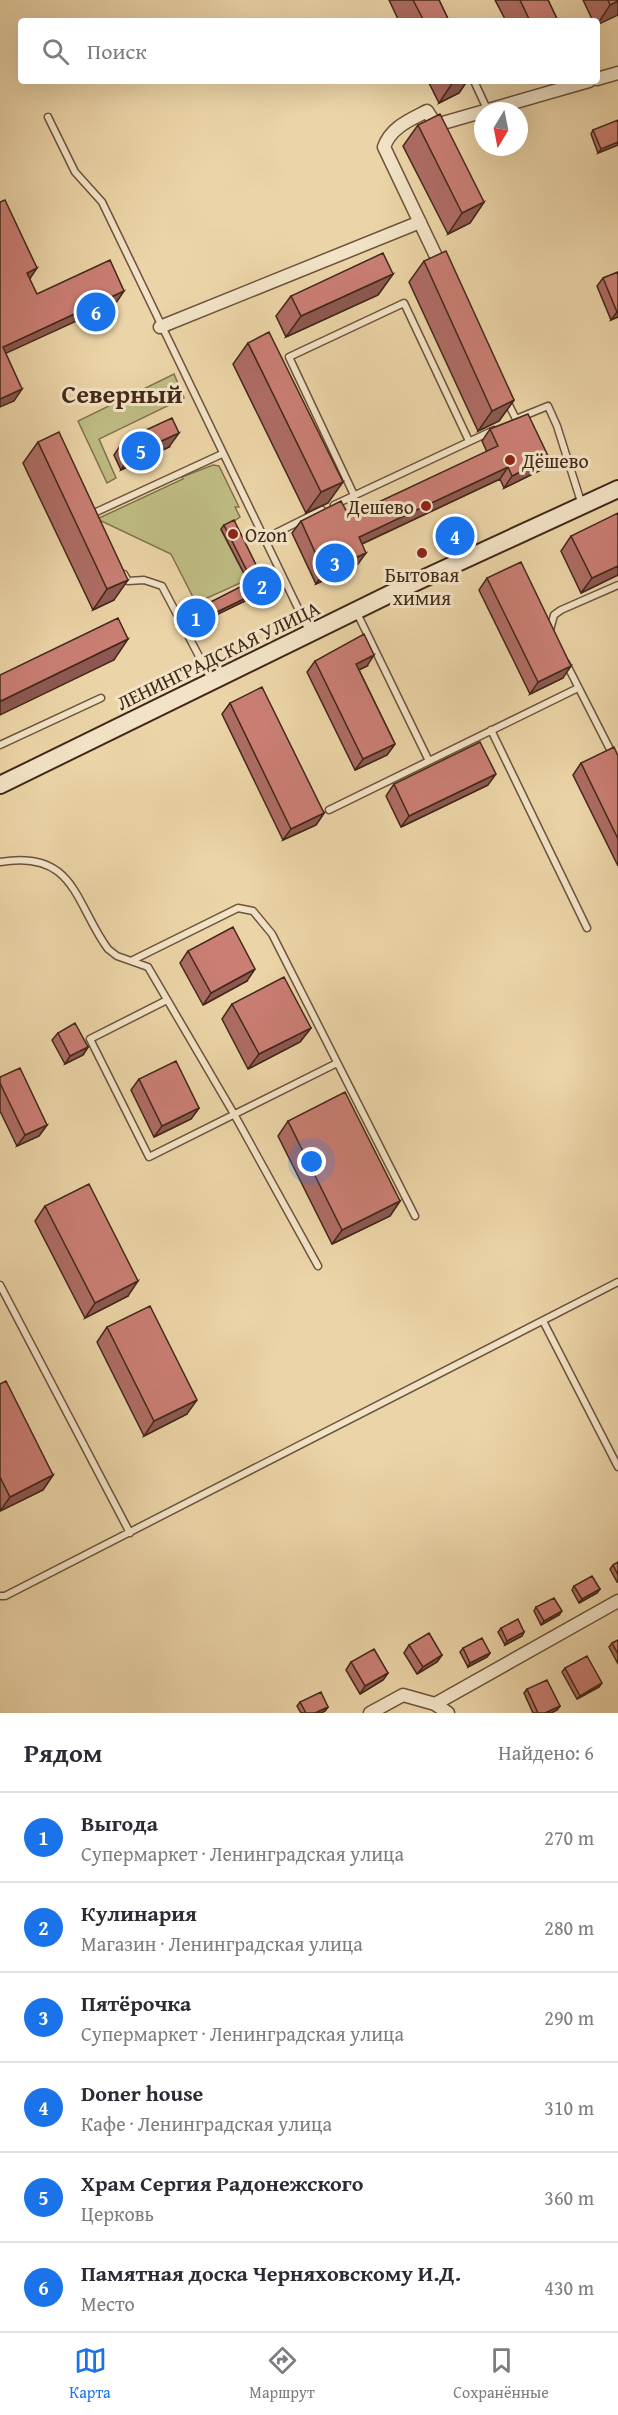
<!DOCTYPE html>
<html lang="ru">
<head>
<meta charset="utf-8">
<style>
  body { margin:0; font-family:"Gentium Book Plus",serif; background:#f7f7f7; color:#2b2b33 }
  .compass { position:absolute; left:474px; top:102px; width:54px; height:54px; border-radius:50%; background:#fff; box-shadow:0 6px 24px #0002; rotate:190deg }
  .you { position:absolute; left:312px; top:1162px; width:21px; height:21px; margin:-15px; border:4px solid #fff; border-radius:50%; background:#1a73e8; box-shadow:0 0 0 9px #1a73e833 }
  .badge { display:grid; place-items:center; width:39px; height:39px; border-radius:50%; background:#1a73e8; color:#fff; font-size:20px; font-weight:700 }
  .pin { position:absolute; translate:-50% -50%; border:3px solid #fff; box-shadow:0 2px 6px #0006 }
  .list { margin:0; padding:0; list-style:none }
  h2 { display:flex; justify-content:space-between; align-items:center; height:78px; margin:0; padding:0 24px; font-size:26px }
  h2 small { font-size:20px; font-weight:400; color:#7c7c81 }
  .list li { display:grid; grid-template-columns:39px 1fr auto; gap:18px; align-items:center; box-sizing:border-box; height:90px; padding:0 24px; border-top:2px solid #e1e1e2 }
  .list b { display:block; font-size:22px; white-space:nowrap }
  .list p { margin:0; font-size:20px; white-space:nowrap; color:#7c7c81 }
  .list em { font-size:20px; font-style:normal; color:#7c7c81 }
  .icon { flex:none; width:33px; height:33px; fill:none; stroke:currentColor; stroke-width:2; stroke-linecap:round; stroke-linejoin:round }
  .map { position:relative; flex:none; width:618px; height:1713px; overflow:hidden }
  .search { position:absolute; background:#fff; box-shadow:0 6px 24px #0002; left:18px; right:18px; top:18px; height:66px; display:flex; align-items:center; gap:15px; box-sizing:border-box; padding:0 21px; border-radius:6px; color:#7c7c81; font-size:22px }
  .sheet { height:618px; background:#fff }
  nav { display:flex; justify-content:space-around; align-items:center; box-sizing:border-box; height:84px; border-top:2px solid #e1e1e2; background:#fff; font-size:16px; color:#7c7c81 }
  nav a { display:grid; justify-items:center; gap:3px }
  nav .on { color:#1a73e8 }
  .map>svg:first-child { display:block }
  .green { fill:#bebb82; stroke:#80724d; stroke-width:1.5 }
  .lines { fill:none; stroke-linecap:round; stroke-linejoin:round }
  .lane-casing { stroke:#6c533c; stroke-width:9 }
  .street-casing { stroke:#6c533c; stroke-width:15 }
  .secondary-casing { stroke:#422818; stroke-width:20 }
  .lane { stroke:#f2e3c6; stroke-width:6 }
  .street { stroke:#f2e3c6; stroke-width:12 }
  .secondary { stroke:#f2e3c6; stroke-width:16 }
  .wall { fill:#ae6c64; stroke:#422818; stroke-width:1.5 }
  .shaded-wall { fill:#8d5851; stroke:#422818; stroke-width:1.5 }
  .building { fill:#ca7e74; stroke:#422818; stroke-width:1.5 }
  .poi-dot { fill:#8f2418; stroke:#f2e3c6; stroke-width:2 }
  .labels { text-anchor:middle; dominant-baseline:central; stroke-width:6; stroke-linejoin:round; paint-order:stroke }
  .poi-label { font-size:20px; fill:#422818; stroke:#f2e3c6; text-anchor:start }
  .street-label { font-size:20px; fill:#422818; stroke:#f2e3c6 }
  .district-label { font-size:26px; font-weight:bold; fill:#422818; stroke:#f2e3c6 }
</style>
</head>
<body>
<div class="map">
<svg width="618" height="1713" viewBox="0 0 618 1713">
  <rect width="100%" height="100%" fill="#ebd4a7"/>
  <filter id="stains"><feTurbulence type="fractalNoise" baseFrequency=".00333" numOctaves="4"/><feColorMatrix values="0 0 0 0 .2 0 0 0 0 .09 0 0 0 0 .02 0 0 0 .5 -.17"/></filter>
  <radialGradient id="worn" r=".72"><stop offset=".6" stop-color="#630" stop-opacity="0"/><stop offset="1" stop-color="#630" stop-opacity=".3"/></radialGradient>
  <path class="green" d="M174 374 184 398 99 439 116 478 107 483 78 421Z
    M213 465 219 466 239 507H235L240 517 221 530 247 580 196 603 171 554 97 519 183 479 182 477Z"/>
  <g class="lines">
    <g class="lane-casing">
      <path id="lane" d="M474 81 487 109
        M48 117 75 172 102 202 310 633
        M507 401 516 419 548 406 557 426 582 505
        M354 495 289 357 404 303 469 441
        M334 505 494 430
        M94 513 222 454
        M264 539 322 510
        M124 574 128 581 144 580 162 586 211 679
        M357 613 429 761
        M550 630 554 615 561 610 618 585
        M566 663 618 765
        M491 730 587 928
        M0 745 101 698
        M329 810 578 688
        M0 862C75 849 75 904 108 949L117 956 148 967 234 1114 318 1266
        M133 960 238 908 253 911 272 934 415 1216
        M167 1000 90 1039 149 1157 337 1063
        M0 1285 130 1533
        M543 1321 618 1467
        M0 1596H5L618 1282"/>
    </g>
    <g class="street-casing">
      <path id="street" d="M597 79 618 73
        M443 271 384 147C391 127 410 120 427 111L436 125 589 81
        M160 327 420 222
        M435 1704 618 1601
        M370 1713 403 1695 435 1704 448 1713"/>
    </g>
    <g class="secondary-casing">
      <path id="secondary" d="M0 785 392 593 618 489"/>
    </g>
    <use href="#lane" class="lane"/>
    <use href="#street" class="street"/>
    <use href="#secondary" class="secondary"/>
  </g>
  <path class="wall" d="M389 0H439L449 21H399Z
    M495 0H548L558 21H506Z
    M583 0H618L597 25V21H593Z
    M428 81H467L459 93 439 103Z
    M418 125 484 202 470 223 448 234 403 146Z
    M593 130 618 145 598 153 591 134Z
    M424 261 514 400 499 421 478 431 409 282Z
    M618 272V317L611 320 597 286 603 278Z
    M393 274 378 295 286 337 276 316 291 296Z
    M248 343 328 503 306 513 233 364Z
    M490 429 549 458 541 470 504 488 500 479 362 544 358 564 316 584 292 533 301 521 349 516 487 452 482 441Z
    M124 440 169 447 121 470 114 455Z
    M38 442 114 600 93 610 23 463Z
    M224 525 262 577 268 590 195 625 190 615 193 611 249 583 221 529Z
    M571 536 618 575 581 593 561 551Z
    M487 578 563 678 530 694 479 590Z
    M315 661 367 666 359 670 395 744 387 755 355 770 307 672Z
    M230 703 324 813 316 825 283 840 222 714Z
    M618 756V866L573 775 581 763Z
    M394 784 488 785 401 827 386 796Z
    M188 951 247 981 203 1005 180 963Z
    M232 1004 311 1028 300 1042 248 1069 222 1019Z
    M58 1033 88 1047 83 1055 65 1064 52 1040Z
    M0 1077 47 1125 39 1136 17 1146 0 1111Z
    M139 1079 199 1108 191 1119 154 1137 131 1090Z
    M288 1121 400 1201 390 1216 332 1244 278 1136Z
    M45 1206 128 1296 85 1318 35 1221Z
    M107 1327 187 1414 144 1436 97 1342Z
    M0 1384 53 1475 43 1490 0 1511Z
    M618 1562V1582H617L610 1569 613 1565Z
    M574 1586 600 1589 597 1593 579 1603 572 1590Z
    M536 1607 559 1615 541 1625 534 1611Z
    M501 1628 524 1632 522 1636 505 1645 498 1632Z
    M618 1640V1664L609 1647 612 1643Z
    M409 1645 442 1655 437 1662 417 1674 404 1653Z
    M463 1648 490 1653 487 1657 468 1667 460 1652Z
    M351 1662 388 1673 383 1680 360 1694 346 1670Z
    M565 1668 599 1687 577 1699 562 1672Z
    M527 1689 560 1706 557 1710 551 1713H533L524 1693Z
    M300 1702 328 1707 325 1711 321 1713H301L297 1706Z"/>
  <path class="shaded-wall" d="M618 1V15L597 25 610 5Z
    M455 81H467L459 93 439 103 453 82Z
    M618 142V145L598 153 601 149Z
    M484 202 470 223 448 234 462 213Z
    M37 268 29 280 27 273Z
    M393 274 378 295 286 337 301 316Z
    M124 291 116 303 0 356 3 347Z
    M617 312H618V317L611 320Z
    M22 389 14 401 0 407V399Z
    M514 400 499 421 478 431 492 411Z
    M179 433 169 447 121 470 131 455Z
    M549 458 541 470 504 488 512 476Z
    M508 467 500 479 351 549 359 537Z
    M343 482 328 503 306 513 321 492Z
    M366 553 358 564 316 584 324 572Z
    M618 566V575L581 593 592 578Z
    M128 580 114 600 93 610 107 589Z
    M271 586 268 590 195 625 198 621Z
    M128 639 114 660 0 715V702L1 701Z
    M374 655 367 666 348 675 356 664Z
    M571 666 563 678 530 694 538 682Z
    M395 744 387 755 355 770 363 759Z
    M496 774 488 785 401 827 409 816Z
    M324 813 316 825 283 840 291 829Z
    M255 969 247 981 203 1005 211 993Z
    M311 1028 300 1042 248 1069 259 1054Z
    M88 1047 83 1055 65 1064 70 1056Z
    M199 1108 191 1119 154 1137 162 1126Z
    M47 1125 39 1136 17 1146 25 1135Z
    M400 1201 390 1216 332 1244 342 1230Z
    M138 1281 128 1296 85 1318 95 1303Z
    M197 1400 187 1414 144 1436 154 1421Z
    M53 1475 43 1490 0 1511 10 1497Z
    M600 1589 597 1593 579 1603 582 1599Z
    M562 1611 559 1615 541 1625 544 1621Z
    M524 1632 522 1636 505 1645 507 1641Z
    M490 1653 487 1657 468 1667 470 1663Z
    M442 1655 437 1662 417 1674 423 1667Z
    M388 1673 383 1680 360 1694 365 1686Z
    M602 1683 599 1687 577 1699 580 1696Z
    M560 1706 557 1710 551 1713H545Z
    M328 1707 325 1711 321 1713H315Z"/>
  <path class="building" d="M413 0H439L449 21H424Z
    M520 0H548L558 21H530Z
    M608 0H618V1L610 5Z
    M440 114 484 202 462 213 418 125Z
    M618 120V142L601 149 593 130Z
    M5 200 37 268 27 273 37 294 110 260 124 291 3 347 22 389 0 399V202Z
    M446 251 514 400 492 411 424 261Z
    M383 253 393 274 301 316 291 296Z
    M618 272V312H617L603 278Z
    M269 332 343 482 321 492 248 343Z
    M528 414 549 458 512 476 508 467 359 537 366 553 324 572 301 521 341 501 349 516 498 446 490 429Z
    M172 418 179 433 131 455 124 440Z
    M59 432 128 580 107 589 38 442Z
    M618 513V566L592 578 571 536Z
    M234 520 262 577 265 575 271 586 198 621 193 611 252 581 224 525Z
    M521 562 571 666 538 682 487 578Z
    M118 618 128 639 1 701 0 699V675Z
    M364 634 374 655 356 664 395 744 363 759 315 661Z
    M262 687 324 813 291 829 230 703Z
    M480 742 496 774 409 816 394 784Z
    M614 747 618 756V839L581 763Z
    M233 927 255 969 211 993 188 951Z
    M284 977 311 1028 259 1054 232 1004Z
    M75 1023 88 1047 70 1056 58 1033Z
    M176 1061 199 1108 162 1126 139 1079Z
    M20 1068 47 1125 25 1135 0 1083V1077Z
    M345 1092 400 1201 342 1230 288 1121Z
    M89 1184 138 1281 95 1303 45 1206Z
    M150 1306 197 1400 154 1421 107 1327Z
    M6 1381 53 1475 10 1497 0 1477V1384Z
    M618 1562V1575L613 1565Z
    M592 1576 600 1589 582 1599 574 1586Z
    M554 1598 562 1611 544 1621 536 1607Z
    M518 1619 524 1632 507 1641 501 1628Z
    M429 1633 442 1655 423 1667 409 1645Z
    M482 1638 490 1653 470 1663 463 1648Z
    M618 1640V1654L612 1643Z
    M374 1649 388 1673 365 1686 351 1662Z
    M587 1656 602 1683 580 1696 565 1668Z
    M547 1680 560 1706 545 1713H538L527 1689Z
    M321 1692 328 1707 315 1713H306L300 1702Z"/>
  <g class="poi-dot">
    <circle cx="510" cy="460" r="6"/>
    <circle cx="426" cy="506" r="6"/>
    <circle cx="233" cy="534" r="6"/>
    <circle cx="422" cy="553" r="6"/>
  </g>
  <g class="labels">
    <g class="poi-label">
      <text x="522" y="460">Дёшево</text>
      <text x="414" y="506" text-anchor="end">Дешево</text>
      <text x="245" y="534">Ozon</text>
      <text x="422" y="574" text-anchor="middle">Бытовая<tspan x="422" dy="23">химия</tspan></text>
    </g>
    <g class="street-label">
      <text transform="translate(218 655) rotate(-26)">ЛЕНИНГРАДСКАЯ УЛИЦА</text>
    </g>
    <g class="district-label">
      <text x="122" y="393">Северный</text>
    </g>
  </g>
  <rect width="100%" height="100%" filter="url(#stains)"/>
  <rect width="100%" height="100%" fill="url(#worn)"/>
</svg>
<svg class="compass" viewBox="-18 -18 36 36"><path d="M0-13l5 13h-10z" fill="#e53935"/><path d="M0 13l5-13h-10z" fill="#7c7c81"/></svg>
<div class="you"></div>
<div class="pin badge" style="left:196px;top:618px">1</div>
<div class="pin badge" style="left:262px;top:586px">2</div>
<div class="pin badge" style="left:335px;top:563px">3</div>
<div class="pin badge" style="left:455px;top:536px">4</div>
<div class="pin badge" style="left:141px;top:451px">5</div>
<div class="pin badge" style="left:96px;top:312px">6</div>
<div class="search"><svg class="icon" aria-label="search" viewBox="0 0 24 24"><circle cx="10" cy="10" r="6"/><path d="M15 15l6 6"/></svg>Поиск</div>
</div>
<section class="sheet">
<h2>Рядом<small>Найдено: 6</small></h2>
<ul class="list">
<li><span class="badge">1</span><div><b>Выгода</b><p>Супермаркет · Ленинградская улица</p></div><em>270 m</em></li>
<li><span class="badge">2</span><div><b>Кулинария</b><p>Магазин · Ленинградская улица</p></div><em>280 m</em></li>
<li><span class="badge">3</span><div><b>Пятёрочка</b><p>Супермаркет · Ленинградская улица</p></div><em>290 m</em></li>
<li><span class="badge">4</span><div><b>Doner house</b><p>Кафе · Ленинградская улица</p></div><em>310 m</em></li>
<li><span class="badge">5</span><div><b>Храм Сергия Радонежского</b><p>Церковь</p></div><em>360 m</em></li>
<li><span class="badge">6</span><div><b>Памятная доска Черняховскому И.Д.</b><p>Место</p></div><em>430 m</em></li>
</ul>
</section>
<nav>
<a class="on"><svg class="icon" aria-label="map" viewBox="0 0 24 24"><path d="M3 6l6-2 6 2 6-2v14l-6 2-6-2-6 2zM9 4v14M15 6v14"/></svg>Карта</a>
<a><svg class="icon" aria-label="directions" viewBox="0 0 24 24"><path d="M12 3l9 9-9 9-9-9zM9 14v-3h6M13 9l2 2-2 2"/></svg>Маршрут</a>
<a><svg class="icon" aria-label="saved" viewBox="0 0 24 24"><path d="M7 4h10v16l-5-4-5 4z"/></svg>Сохранённые</a>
</nav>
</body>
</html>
